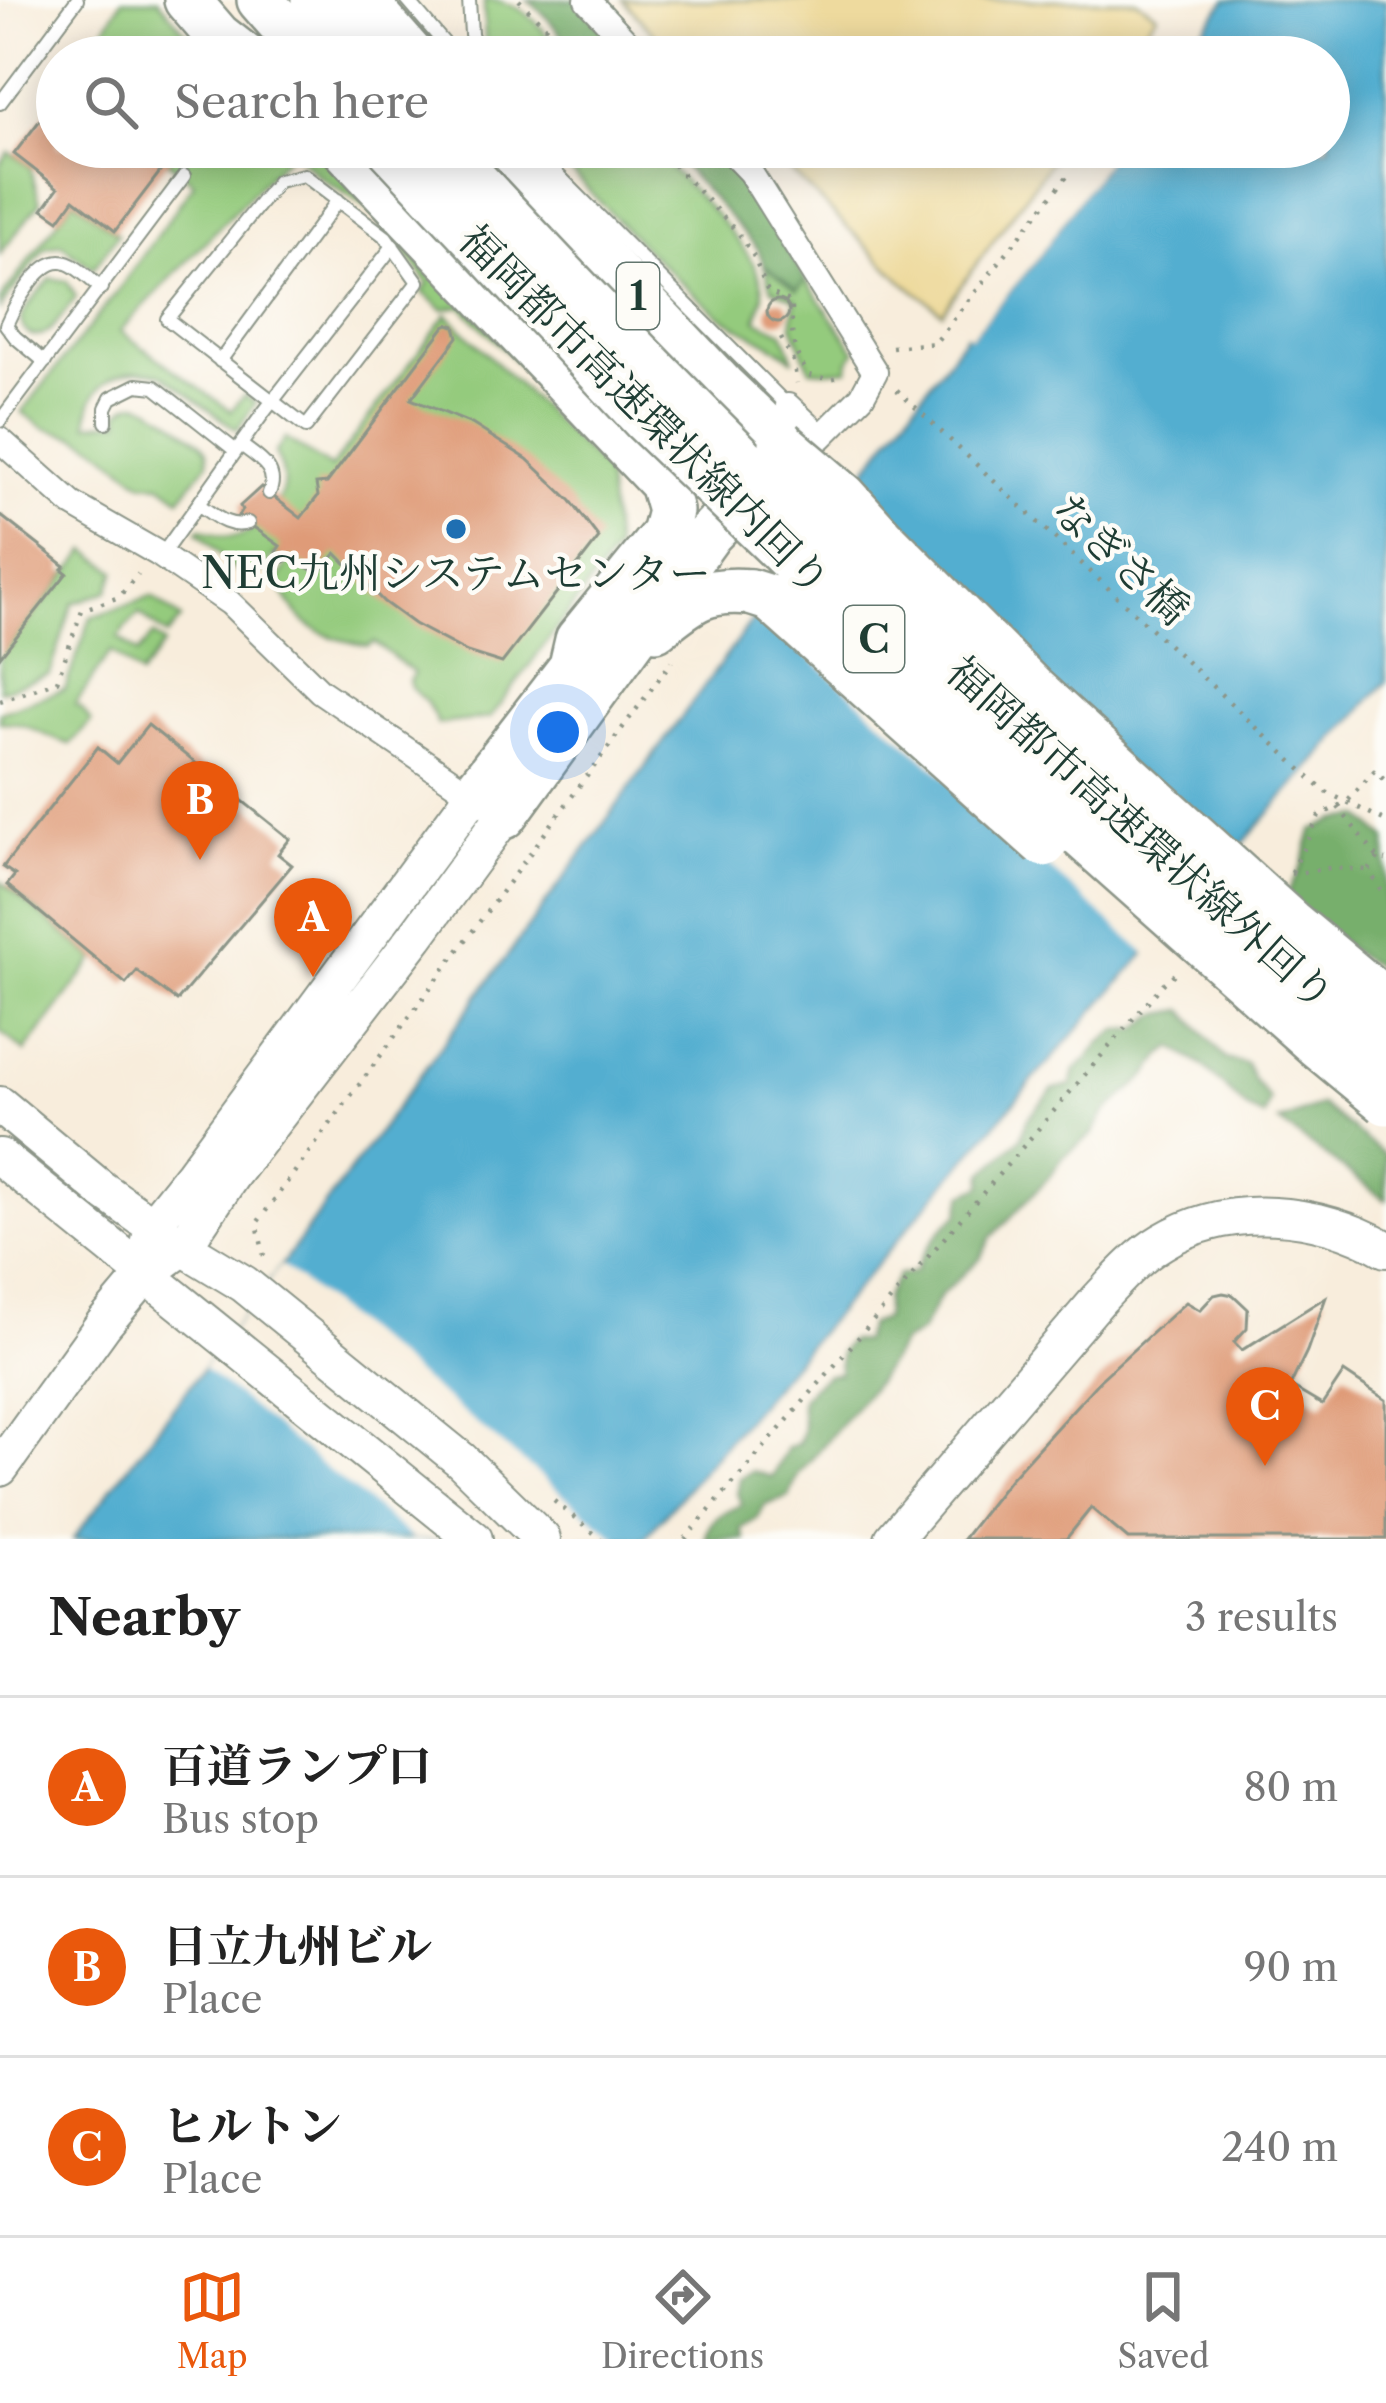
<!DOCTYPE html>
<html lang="en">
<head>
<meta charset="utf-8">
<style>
  body { margin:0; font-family:"Libre Caslon Text","Noto Serif JP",serif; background:#f6f6f6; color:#222 }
  .you { position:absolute; left:558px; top:732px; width:42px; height:42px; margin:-30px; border:9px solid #fff; border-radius:50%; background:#1a73e8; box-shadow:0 0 0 18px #1a73e833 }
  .badge { display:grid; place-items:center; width:78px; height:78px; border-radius:50%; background:#ea580c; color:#fff; font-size:39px; font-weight:700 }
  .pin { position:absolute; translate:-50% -99px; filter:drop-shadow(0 3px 6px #0008) }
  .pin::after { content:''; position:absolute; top:63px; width:42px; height:36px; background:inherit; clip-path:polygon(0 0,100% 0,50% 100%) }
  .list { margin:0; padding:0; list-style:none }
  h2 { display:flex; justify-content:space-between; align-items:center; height:156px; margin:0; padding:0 48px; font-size:51px }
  h2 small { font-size:39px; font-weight:400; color:#767676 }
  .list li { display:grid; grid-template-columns:78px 1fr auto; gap:36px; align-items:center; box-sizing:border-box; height:180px; padding:0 48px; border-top:3px solid #e0e0e0 }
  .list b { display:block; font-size:45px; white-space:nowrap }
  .list p { margin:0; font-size:39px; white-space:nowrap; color:#767676 }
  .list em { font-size:39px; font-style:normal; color:#767676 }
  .icon { flex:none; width:66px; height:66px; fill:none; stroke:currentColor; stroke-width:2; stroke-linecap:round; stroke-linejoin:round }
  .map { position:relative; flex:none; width:1386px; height:1539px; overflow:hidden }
  .search { position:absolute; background:#fff; box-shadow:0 6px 30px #0003; left:36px; right:36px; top:36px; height:132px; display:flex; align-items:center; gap:30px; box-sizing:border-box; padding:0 42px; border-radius:66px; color:#767676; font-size:45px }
  .sheet { height:696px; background:#fff }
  nav { display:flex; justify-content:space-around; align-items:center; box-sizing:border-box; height:168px; border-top:3px solid #e0e0e0; background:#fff; font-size:33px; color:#767676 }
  nav a { display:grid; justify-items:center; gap:6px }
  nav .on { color:#ea580c }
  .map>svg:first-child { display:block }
  .green { fill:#94cb7d; stroke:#5a8458; stroke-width:3 }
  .forest { fill:#77af6c; stroke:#4b7650; stroke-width:3 }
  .sand { fill:#eeda9e; stroke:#868c69; stroke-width:3 }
  .water { fill:#52aed0; stroke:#387682; stroke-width:3 }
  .pier { fill:#f8eddc }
  .building { fill:#df9b78 }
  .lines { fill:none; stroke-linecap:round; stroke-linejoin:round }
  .lane-casing { stroke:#8c9588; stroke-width:16 }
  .street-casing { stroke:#8c9588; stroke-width:28 }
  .secondary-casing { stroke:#8c9588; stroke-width:40 }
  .highway-casing { stroke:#8c9588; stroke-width:50 }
  .path { stroke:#8c9588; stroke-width:4.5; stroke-dasharray:3 9; stroke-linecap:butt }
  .lane { stroke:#fff; stroke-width:12 }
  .street { stroke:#fff; stroke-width:24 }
  .secondary { stroke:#fff; stroke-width:36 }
  .highway { stroke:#fff; stroke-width:45 }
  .highway-bridge-casing { stroke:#8c9588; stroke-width:50; stroke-linecap:butt }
  .highway-bridge { stroke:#fff; stroke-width:45 }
  .poi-dot { fill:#1f6fb2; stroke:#fdfcf7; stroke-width:4.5 }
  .labels { text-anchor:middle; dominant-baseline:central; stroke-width:9; stroke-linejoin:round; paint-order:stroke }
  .shield { fill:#fdfcf7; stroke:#62766e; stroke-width:3 }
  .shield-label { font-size:39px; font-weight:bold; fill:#1f3d34 }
  .street-label { font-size:42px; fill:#1f3d34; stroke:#fdfcf7 }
  .poi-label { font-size:42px; fill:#1f3d34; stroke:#fdfcf7 }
</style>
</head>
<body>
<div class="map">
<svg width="1386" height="1539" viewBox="0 0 1386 1539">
  <rect width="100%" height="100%" fill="#fdfcf7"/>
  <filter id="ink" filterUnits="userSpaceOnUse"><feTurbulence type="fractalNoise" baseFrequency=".00833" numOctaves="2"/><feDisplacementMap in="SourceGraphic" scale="24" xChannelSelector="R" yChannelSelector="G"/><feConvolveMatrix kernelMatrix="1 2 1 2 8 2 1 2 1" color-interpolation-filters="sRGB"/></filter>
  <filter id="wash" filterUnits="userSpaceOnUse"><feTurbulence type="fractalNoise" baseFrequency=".004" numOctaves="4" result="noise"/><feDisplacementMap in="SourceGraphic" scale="48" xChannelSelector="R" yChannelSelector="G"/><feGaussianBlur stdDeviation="2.7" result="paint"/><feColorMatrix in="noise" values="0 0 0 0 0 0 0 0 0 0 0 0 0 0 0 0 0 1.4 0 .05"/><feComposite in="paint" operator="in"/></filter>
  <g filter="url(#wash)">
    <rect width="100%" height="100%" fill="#f8eddc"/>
    <path class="green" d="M122 0H158L187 34 217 57H87Z
      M484 0C524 0 542 27 562 57H491L485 39Z
      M179 147H327L597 444 461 306 443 309 422 292 428 283 383 221 368 208 319 176 292 151 120 331 231 411 244 395 256 403 237 430 162 374C124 363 87 382 88 424L121 421 120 412C126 407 129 403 137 403 150 403 193 435 203 445 209 452 208 454 208 463L180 498 161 484 143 483 99 448 77 437 44 428 22 412 117 292 194 183 168 162Z
      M548 147H648C676 174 764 254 763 293 763 301 758 312 757 320L783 332 794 360C773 342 740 331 716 312 655 263 602 204 548 147Z
      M9 152 30 167 40 202 0 254V164Z
      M74 199 118 234 93 269 61 244 45 248 0 308V300Z
      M764 265 797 290 806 280 856 352 849 360 848 369 824 371 810 369 792 325 796 299 772 289Z
      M51 278 67 281 76 297C67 308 54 331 41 335 35 337 28 335 24 329 14 314 42 290 51 278Z
      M447 314 606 472 615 550 490 718 438 724 427 703 411 688 409 681 414 673 374 642 368 646C318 635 300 630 278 581L288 562 276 553 261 572 244 575 233 568 198 531 201 528C231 543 247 539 269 514 287 493 288 477 275 453L285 438 331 468Z
      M87 550 116 571 108 591 73 603 50 674 0 691V657Z
      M152 597 181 619 167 636 139 613 118 637 138 654 153 635 164 644 140 676 111 651 75 705 81 708 91 722 70 744C43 738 30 721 0 722V712L65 689 91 617Z
      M0 881 95 959 25 1052 0 1031Z"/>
    <path class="forest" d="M528 0H577L627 57H575C562 34 548 16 528 0Z
      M666 147H713L737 170 806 280 797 290 764 265 758 249Z
      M1362 817 1386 838V971L1362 959 1284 899 1302 866 1312 831 1336 820Z
      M1184 1010 1225 1059 1246 1064 1254 1080 1270 1100 1264 1117 1246 1108 1203 1066 1173 1047 1161 1056 1150 1073 1105 1113 1092 1135 1064 1156 1048 1178 991 1238 980 1258 940 1296 920 1333 902 1343 875 1383 798 1475 789 1497 765 1505 758 1518 741 1529 745 1539H706C708 1516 725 1514 742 1504L737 1494 740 1478 752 1471 772 1477 787 1448 799 1443C808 1424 797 1412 802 1399 806 1391 819 1382 826 1375L839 1373 840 1352 849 1341H862L869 1324 885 1319V1298L898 1275 915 1272C921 1253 943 1225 959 1214L964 1194 983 1185 984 1173 1021 1138 1027 1119 1054 1089 1071 1086 1075 1070 1088 1059 1100 1043 1118 1030 1138 1029 1156 1015Z
      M1321 1105 1386 1156V1200L1279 1122Z"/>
    <path class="sand" d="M623 0H1136L1157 14 1126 57H675Z
      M766 147H1061L942 312 901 280Z"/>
    <path class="water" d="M1226 0H1386V682L1034 1079 644 1539H73L269 1282 835 507 853 487 967 334 971 336 1034 263 1116 147H1329V57H1183Z"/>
    <path class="pier" d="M1109 147H1116L1034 263 970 337 963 330 969 329 1029 259Z
      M783 578 1168 937 1150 957 772 624 755 618Z
      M281 1265 618 1539H413L203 1368Z"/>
    <g id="blocks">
      <path class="building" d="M57 98V147H179L115 231 74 199 59 220 43 209 58 188 14 154Z
        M767 311a11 11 0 1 1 22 0a11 11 0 1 1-22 0Z
        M449 324 455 326 458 337 411 399 472 424 527 459 571 501 599 538 502 663 467 652 414 624 384 602 336 553 318 575 293 557 285 562 276 552 280 546 238 516 242 510 240 506 261 487 301 518 318 496 316 484 327 483 445 326Z
        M0 515 65 566 62 569 67 573 0 657Z
        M148 725 290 839 278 854 292 865 177 1001 137 971 126 984 7 885 15 875 3 867 98 747 117 763Z
        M1223 1293 1233 1295 1248 1309 1247 1328 1234 1342 1242 1350 1326 1297 1307 1351 1290 1386 1322 1405 1344 1372 1386 1400V1539H1128L1091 1508 1066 1539H963L1010 1479 1100 1380 1186 1302 1200 1310 1214 1295Z"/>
    </g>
  </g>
  <g filter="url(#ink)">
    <use href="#blocks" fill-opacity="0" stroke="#8c9588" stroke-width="3"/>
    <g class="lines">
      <g class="lane-casing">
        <path id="lane" d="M407 0 456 57
          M469 0 471 34 480 57
          M0 103 77 0
          M533 147 560 177 788 406
          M304 175 386 237 418 282 306 427 167 319 278 181Z
          M220 361 338 200
          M45 362 15 337 6 325C14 307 38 261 61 262 74 262 90 280 101 288
          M0 421 184 176
          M106 422V408L111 398 137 385 155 387 236 451
          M241 445C258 458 280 469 269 493
          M199 505C214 515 228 529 248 523
          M161 556 264 412 393 246"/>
      </g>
      <g class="street-casing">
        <path id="street" d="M587 0 641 57
          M726 147 750 172 875 372 862 396 821 437 788 406
          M0 440 72 504 157 553 230 603 320 691 473 795"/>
      </g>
      <g class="secondary-casing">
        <path id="secondary" d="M0 1105 101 1189 183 1247 244 1284 461 1460 542 1539
          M0 1157 474 1539
          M149 1247 153 1224 193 1174 473 795
          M0 1468 103 1325 146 1274 183 1247 232 1174 416 936 504 816
          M893 1539 1099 1299C1119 1278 1137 1257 1162 1242 1230 1201 1319 1211 1386 1249"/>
      </g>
      <g class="highway-casing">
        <path id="highway" d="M187 0 218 36 245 57
          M260 0 310 57
          M314 0 364 57
          M363 0 413 57
          M343 147 662 483 670 511 664 534 578 640 572 666
          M497 147 722 386 782 443
          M656 628C691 600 703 588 750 592
          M473 795 588 646
          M504 816 709 534 760 481"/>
      </g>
      <path class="path" d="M519 0 551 32 569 57
        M657 147 739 234 753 255 768 292 792 302C792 334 789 346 809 375L829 379 844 376
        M781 338 793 361 797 383
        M892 347 935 343 1069 174
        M897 390 1324 791 1386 821
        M0 701 57 681 82 610 119 597 138 574
        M1338 807 1378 858 1386 860
        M1378 858 1369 870 1382 892 1386 891
        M1292 872 1319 816 1347 802 1374 771 1386 781
        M1291 874 1330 868 1369 870
        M264 1256 257 1223 672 661
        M554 1501 601 1539
        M685 1539 1164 983 1179 970"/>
      <use href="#lane" class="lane"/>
      <use href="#street" class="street"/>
      <use href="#secondary" class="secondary"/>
      <use href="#highway" class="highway"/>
      <g class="highway-bridge-casing">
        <path id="highway-bridge" d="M389 147 645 420 1033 793 1317 1045 1386 1102
          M444 147C671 395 911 631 1161 854 1236 921 1309 989 1386 1052
          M782 443 844 496 883 539 1033 689 1290 922 1386 1002
          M750 592 769 598 1044 844"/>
      </g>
      <use href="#highway-bridge" class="highway-bridge"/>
    </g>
  </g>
  <circle class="poi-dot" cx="456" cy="529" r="12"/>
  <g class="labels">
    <g class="shield">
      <rect x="617" y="263" width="42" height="66" rx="9"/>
      <rect x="844" y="606" width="60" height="66" rx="9"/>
    </g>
    <g class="shield-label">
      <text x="638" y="296">1</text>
      <text x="874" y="639">C</text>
    </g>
    <g class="street-label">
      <text transform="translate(645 410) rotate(45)">福岡都市高速環状線内回り</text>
      <text transform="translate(1121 559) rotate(43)">なぎさ橋</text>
      <text transform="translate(1141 833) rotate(42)">福岡都市高速環状線外回り</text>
    </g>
    <g class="poi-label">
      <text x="456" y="573">NEC九州システムセンター</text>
    </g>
  </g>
</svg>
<div class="you"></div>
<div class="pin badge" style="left:313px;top:977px">A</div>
<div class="pin badge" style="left:200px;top:860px">B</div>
<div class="pin badge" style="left:1265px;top:1466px">C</div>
<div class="search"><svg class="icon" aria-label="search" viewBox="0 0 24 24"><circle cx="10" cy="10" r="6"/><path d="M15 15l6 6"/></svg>Search here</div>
</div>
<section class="sheet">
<h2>Nearby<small>3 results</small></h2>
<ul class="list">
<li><span class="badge">A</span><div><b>百道ランプ口</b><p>Bus stop</p></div><em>80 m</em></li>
<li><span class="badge">B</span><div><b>日立九州ビル</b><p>Place</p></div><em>90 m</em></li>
<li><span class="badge">C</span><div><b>ヒルトン</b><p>Place</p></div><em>240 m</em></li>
</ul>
</section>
<nav>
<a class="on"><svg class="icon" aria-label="map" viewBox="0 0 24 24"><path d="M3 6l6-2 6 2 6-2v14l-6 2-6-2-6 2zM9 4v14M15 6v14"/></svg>Map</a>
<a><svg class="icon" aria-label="directions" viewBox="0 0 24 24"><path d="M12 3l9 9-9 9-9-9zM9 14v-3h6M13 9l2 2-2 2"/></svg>Directions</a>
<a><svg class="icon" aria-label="saved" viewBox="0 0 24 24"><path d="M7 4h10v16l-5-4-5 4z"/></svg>Saved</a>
</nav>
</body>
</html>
